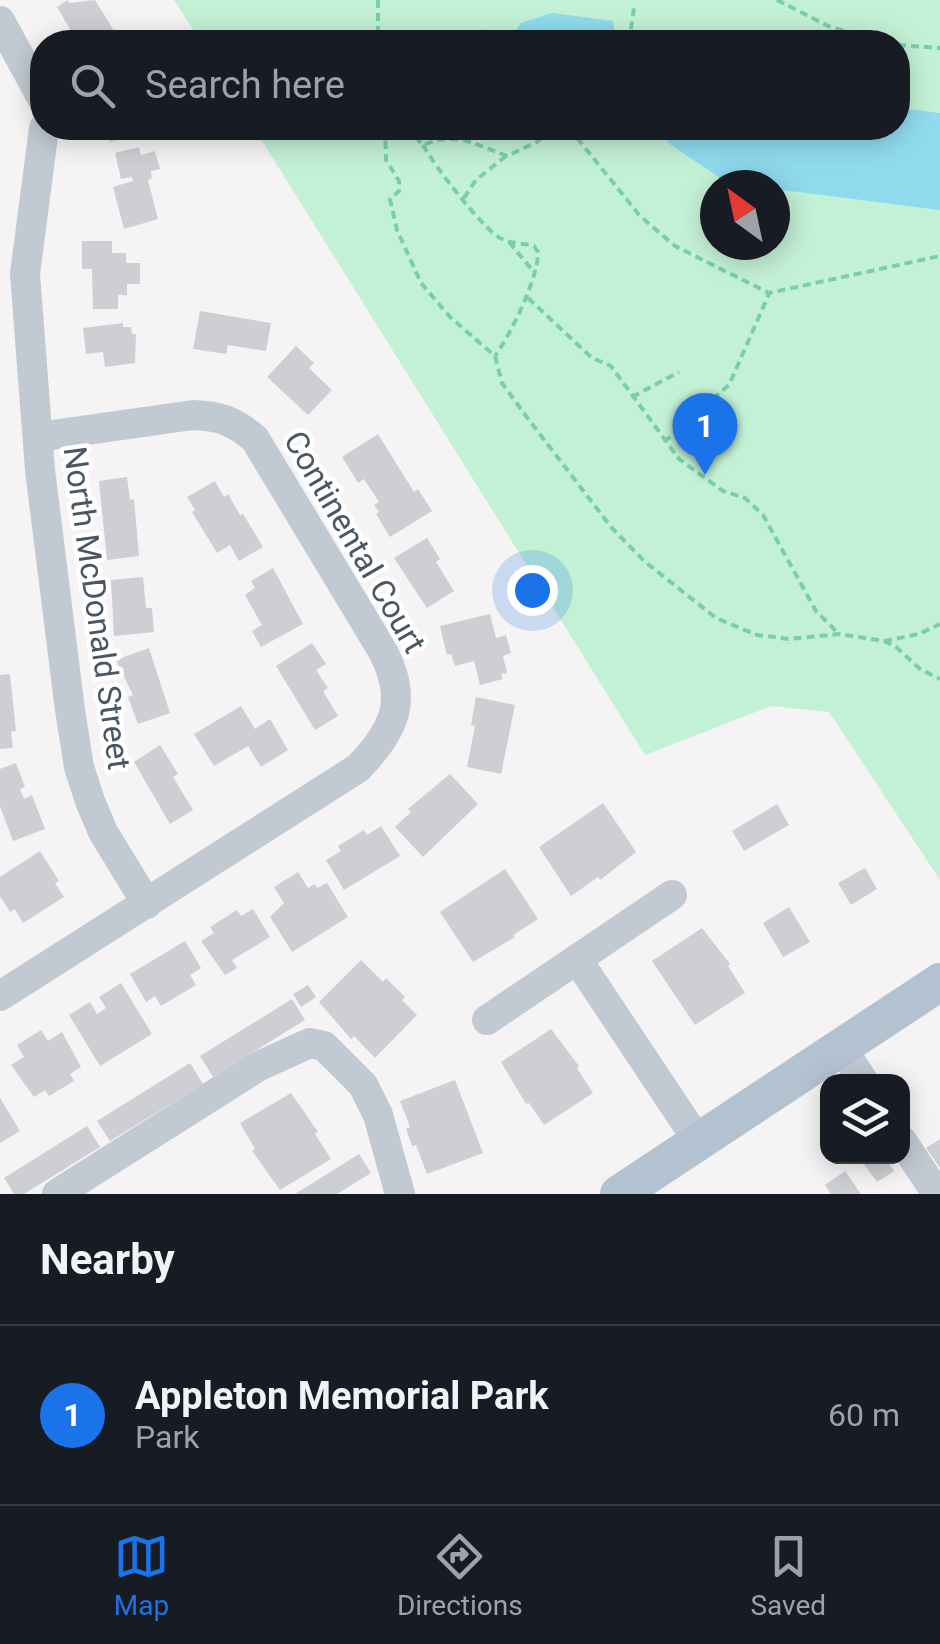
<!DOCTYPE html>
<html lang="en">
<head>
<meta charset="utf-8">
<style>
  body { margin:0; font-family:Roboto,sans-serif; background:#20242c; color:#f1f3f6 }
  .controls { position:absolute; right:30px; bottom:30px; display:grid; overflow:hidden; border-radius:20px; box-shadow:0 5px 25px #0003 }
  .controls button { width:90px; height:90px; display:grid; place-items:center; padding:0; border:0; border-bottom:2px solid #363941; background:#171b24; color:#f1f3f6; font:50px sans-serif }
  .compass { position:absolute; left:700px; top:170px; width:90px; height:90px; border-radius:50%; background:#171b24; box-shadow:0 5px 25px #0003; rotate:327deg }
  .you { position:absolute; left:532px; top:590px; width:35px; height:35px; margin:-25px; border:8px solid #fff; border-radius:50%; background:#1a73e8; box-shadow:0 0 0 15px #1a73e833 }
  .badge { display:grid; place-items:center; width:65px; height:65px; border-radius:50%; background:#1a73e8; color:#fff; font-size:32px; font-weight:700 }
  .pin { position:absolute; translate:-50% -82px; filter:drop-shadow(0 2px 5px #0008) }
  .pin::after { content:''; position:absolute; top:52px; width:35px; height:30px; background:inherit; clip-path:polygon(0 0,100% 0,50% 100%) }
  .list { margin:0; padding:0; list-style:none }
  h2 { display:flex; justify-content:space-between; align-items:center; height:130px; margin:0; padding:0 40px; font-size:42px }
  h2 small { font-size:32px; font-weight:400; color:#9ea1a6 }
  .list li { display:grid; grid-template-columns:65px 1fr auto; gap:30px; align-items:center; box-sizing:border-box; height:180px; padding:0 40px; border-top:2px solid #363941 }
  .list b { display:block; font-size:38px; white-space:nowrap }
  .list p { margin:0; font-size:32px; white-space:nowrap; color:#9ea1a6 }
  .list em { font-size:32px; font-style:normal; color:#9ea1a6 }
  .icon { flex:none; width:55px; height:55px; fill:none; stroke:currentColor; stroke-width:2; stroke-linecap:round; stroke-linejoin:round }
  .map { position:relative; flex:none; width:940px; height:1194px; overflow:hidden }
  .search { position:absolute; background:#171b24; box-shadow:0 5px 25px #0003; left:30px; right:30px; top:30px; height:110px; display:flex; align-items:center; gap:25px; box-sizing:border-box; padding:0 35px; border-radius:40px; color:#9ea1a6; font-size:38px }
  .sheet { height:310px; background:#171b24 }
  nav { display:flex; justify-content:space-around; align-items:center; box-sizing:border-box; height:140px; border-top:2px solid #363941; background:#171b24; font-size:28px; color:#9ea1a6 }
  nav a { display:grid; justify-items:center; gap:5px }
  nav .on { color:#1a73e8 }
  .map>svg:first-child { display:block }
  .green { fill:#c3f1d5; fill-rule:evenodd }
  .water { fill:#90daee }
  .building { fill:#cdcfd5 }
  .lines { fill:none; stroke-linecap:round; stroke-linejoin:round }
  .path { stroke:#7ad0a6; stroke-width:4; stroke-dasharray:8 5; stroke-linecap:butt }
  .minor { stroke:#c1cad2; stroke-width:30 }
  .major { stroke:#b3c2d1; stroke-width:38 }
  .labels { text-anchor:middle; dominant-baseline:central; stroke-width:9; stroke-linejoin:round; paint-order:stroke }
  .street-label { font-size:32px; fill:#4a5661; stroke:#fff }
</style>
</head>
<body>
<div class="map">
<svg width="940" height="1194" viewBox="0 0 940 1194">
  <rect width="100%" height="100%" fill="#f5f3f3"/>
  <path class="green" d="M174 0H940V880L829 712 771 706 645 755 254 128H898V42H201ZM715 185H775V245H715Z"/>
  <path class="water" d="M552 13 613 21 616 42H507L521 23Z
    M486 29 501 42H441Z
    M898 108 940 113V210L775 189V185L726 182 668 143 662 128H898Z"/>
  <path class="building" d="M68 0 69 3 95 0 121 42H79L86 38 82 32 74 36 57 7Z
    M105 128H153L110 142Z
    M139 147 141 155 155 151 160 169 151 171 152 178 148 180 158 219 124 229 113 187 133 181 132 177 121 179 115 153Z
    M82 241H112V253H126V263H140V284H127V295H118V309H93L92 269H82Z
    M200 311 271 323 266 351 228 345 226 354 193 349Z
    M123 323V327H131L132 334H136L135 363 105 367 103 352 86 354 83 328Z
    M296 346 314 363 309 368 332 390 308 415 267 377Z
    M378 434 414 492 418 489 432 511 390 537 376 514 379 512 374 505 379 502 364 479 358 483 342 457Z
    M127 477 130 500 134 499 139 556 107 560 99 481Z
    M215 481 224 497 228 494 240 515 243 514 263 547 239 561 230 545 217 553 192 512 195 510 187 497Z
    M427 538 440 559 436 562 454 591 427 608 394 558Z
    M273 568 303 624 261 647 252 631 262 625 245 595 255 588 251 581Z
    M143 577 146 608H152L154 632 114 636 111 580Z
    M490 614 496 638 506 635 511 653 503 656 507 673 501 674 503 679 480 685 474 661 455 666 451 654 447 655 440 626Z
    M312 643 326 664 316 670 328 688 323 691 338 716 315 730 276 666Z
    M149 648 170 713 138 724 128 697 133 695 116 660Z
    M10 674 16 731 11 732 13 748 0 749V675Z
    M476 697 515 705 501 774 467 767 475 726 471 725Z
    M241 706 255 729 270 719 288 750 261 767 248 746 214 766 194 734Z
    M160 745 178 774 173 777 193 810 170 824 134 762Z
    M16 763 25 787 20 789 24 799 32 795 45 829 13 841 0 806V769Z
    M450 774 478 804 423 857 395 827 411 812 408 809Z
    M603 803 636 852 600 880 598 877 571 896 539 847Z
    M777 804 789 825 744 851 732 831Z
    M381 826 400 856 344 890 326 860 341 851 338 846 364 830 367 835Z
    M40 851 59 881 55 883 64 897 23 923 15 909 10 912 0 896V877Z
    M865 868 877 889 851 905 838 883Z
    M505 869 538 919 513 935 515 937 473 962 440 912Z
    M298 872 308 888 315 884 317 888 327 883 348 917 292 952 270 917 284 903 274 887Z
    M789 907 810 942 783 957 763 923Z
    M253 909 270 937 232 960 237 968 225 975 201 941 214 933 210 927 237 910 241 916Z
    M702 928 730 964 728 966 745 993 695 1025 652 961Z
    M185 941 201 968 190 975 196 985 161 1006 155 996 146 1002 130 974Z
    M361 960 383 982 386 978 405 997 402 1000 417 1015 375 1058 354 1036 351 1039 319 1002Z
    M121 983 152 1034 100 1066 69 1015 90 1002 97 1014 106 1008 99 997Z
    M308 985 316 997 301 1007 293 994Z
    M292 999 305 1020 213 1077 200 1056Z
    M551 1029 579 1066 577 1068 593 1093 544 1125 529 1103 526 1104 501 1062Z
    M41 1030 48 1041 62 1032 81 1067 70 1074 74 1081 49 1096 45 1090 34 1097 11 1065 24 1057 17 1045Z
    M190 1063 203 1084 110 1141 97 1121Z
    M455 1080 483 1153 427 1174 416 1145 412 1146 406 1129 410 1127 400 1101Z
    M291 1093 318 1132 315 1134 331 1159 280 1190 252 1151 255 1149 240 1123Z
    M0 1098 20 1131 0 1143Z
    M87 1126 100 1147 24 1194H14L4 1178Z
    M940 1139V1168L926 1148Z
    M359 1154 371 1173 337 1194H295Z
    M867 1156H884L894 1171 877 1182 861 1160Z
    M845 1171 861 1194H831L825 1185Z"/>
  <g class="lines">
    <path class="path" d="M378 0V42
      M777 0 828 26 884 42
      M629 42 634 8
      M898 45 940 48
      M385 128 386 160 399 181V191L390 199 397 230 421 283 450 317 495 356 502 383 526 416 611 527 644 561 716 618 757 635 789 639 839 634 884 641 896 647 920 669 940 679
      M406 128 423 145C457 131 474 144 507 156L537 142 555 128
      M569 128 640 216 675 246 769 293 940 256
      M385 139 408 131
      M423 145C434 165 483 230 502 239 511 244 524 243 534 246L538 252C539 276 510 336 495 356
      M464 198 476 180 506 156
      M509 242 534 272
      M528 298 592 358 611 366 679 459 723 491 745 498 763 515 816 611 839 634
      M632 397 679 372
      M664 442 729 385 769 294
      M884 641 919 634 940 624"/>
    <path class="minor" d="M0 21 42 98
      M44 128 25 274 40 470 70 710 79 767 90 801 103 832 147 904
      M577 959 698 1141
      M0 996 358 768C396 729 409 698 381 648L255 439C234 421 220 416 193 415L38 437
      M487 1020 672 895
      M841 1047 864 1082
      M902 1141 937 1194
      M57 1194 259 1066 310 1043 324 1046 363 1085 378 1115 400 1194"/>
    <path class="major" d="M619 1194 940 982"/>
  </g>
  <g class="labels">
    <g class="street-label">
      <text transform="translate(355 542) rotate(60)">Continental Court</text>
      <text transform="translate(97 608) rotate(82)">North McDonald Street</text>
    </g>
  </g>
</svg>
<div class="controls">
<button><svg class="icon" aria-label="layers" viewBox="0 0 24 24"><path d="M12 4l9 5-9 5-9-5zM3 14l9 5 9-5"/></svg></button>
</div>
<svg class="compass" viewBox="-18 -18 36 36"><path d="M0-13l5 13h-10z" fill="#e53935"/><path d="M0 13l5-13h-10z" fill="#9ea1a6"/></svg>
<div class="you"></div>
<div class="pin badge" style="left:705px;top:475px">1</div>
<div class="search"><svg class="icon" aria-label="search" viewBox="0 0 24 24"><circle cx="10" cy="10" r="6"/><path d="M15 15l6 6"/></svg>Search here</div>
</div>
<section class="sheet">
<h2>Nearby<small></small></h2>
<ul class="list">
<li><span class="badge">1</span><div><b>Appleton Memorial Park</b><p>Park</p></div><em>60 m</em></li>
</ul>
</section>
<nav>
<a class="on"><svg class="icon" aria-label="map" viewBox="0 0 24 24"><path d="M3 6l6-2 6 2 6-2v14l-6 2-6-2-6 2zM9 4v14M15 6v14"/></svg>Map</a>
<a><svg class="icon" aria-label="directions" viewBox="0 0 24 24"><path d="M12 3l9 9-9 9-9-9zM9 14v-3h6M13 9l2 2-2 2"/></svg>Directions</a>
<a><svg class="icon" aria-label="saved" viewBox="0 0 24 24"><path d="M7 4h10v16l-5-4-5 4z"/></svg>Saved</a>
</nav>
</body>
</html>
